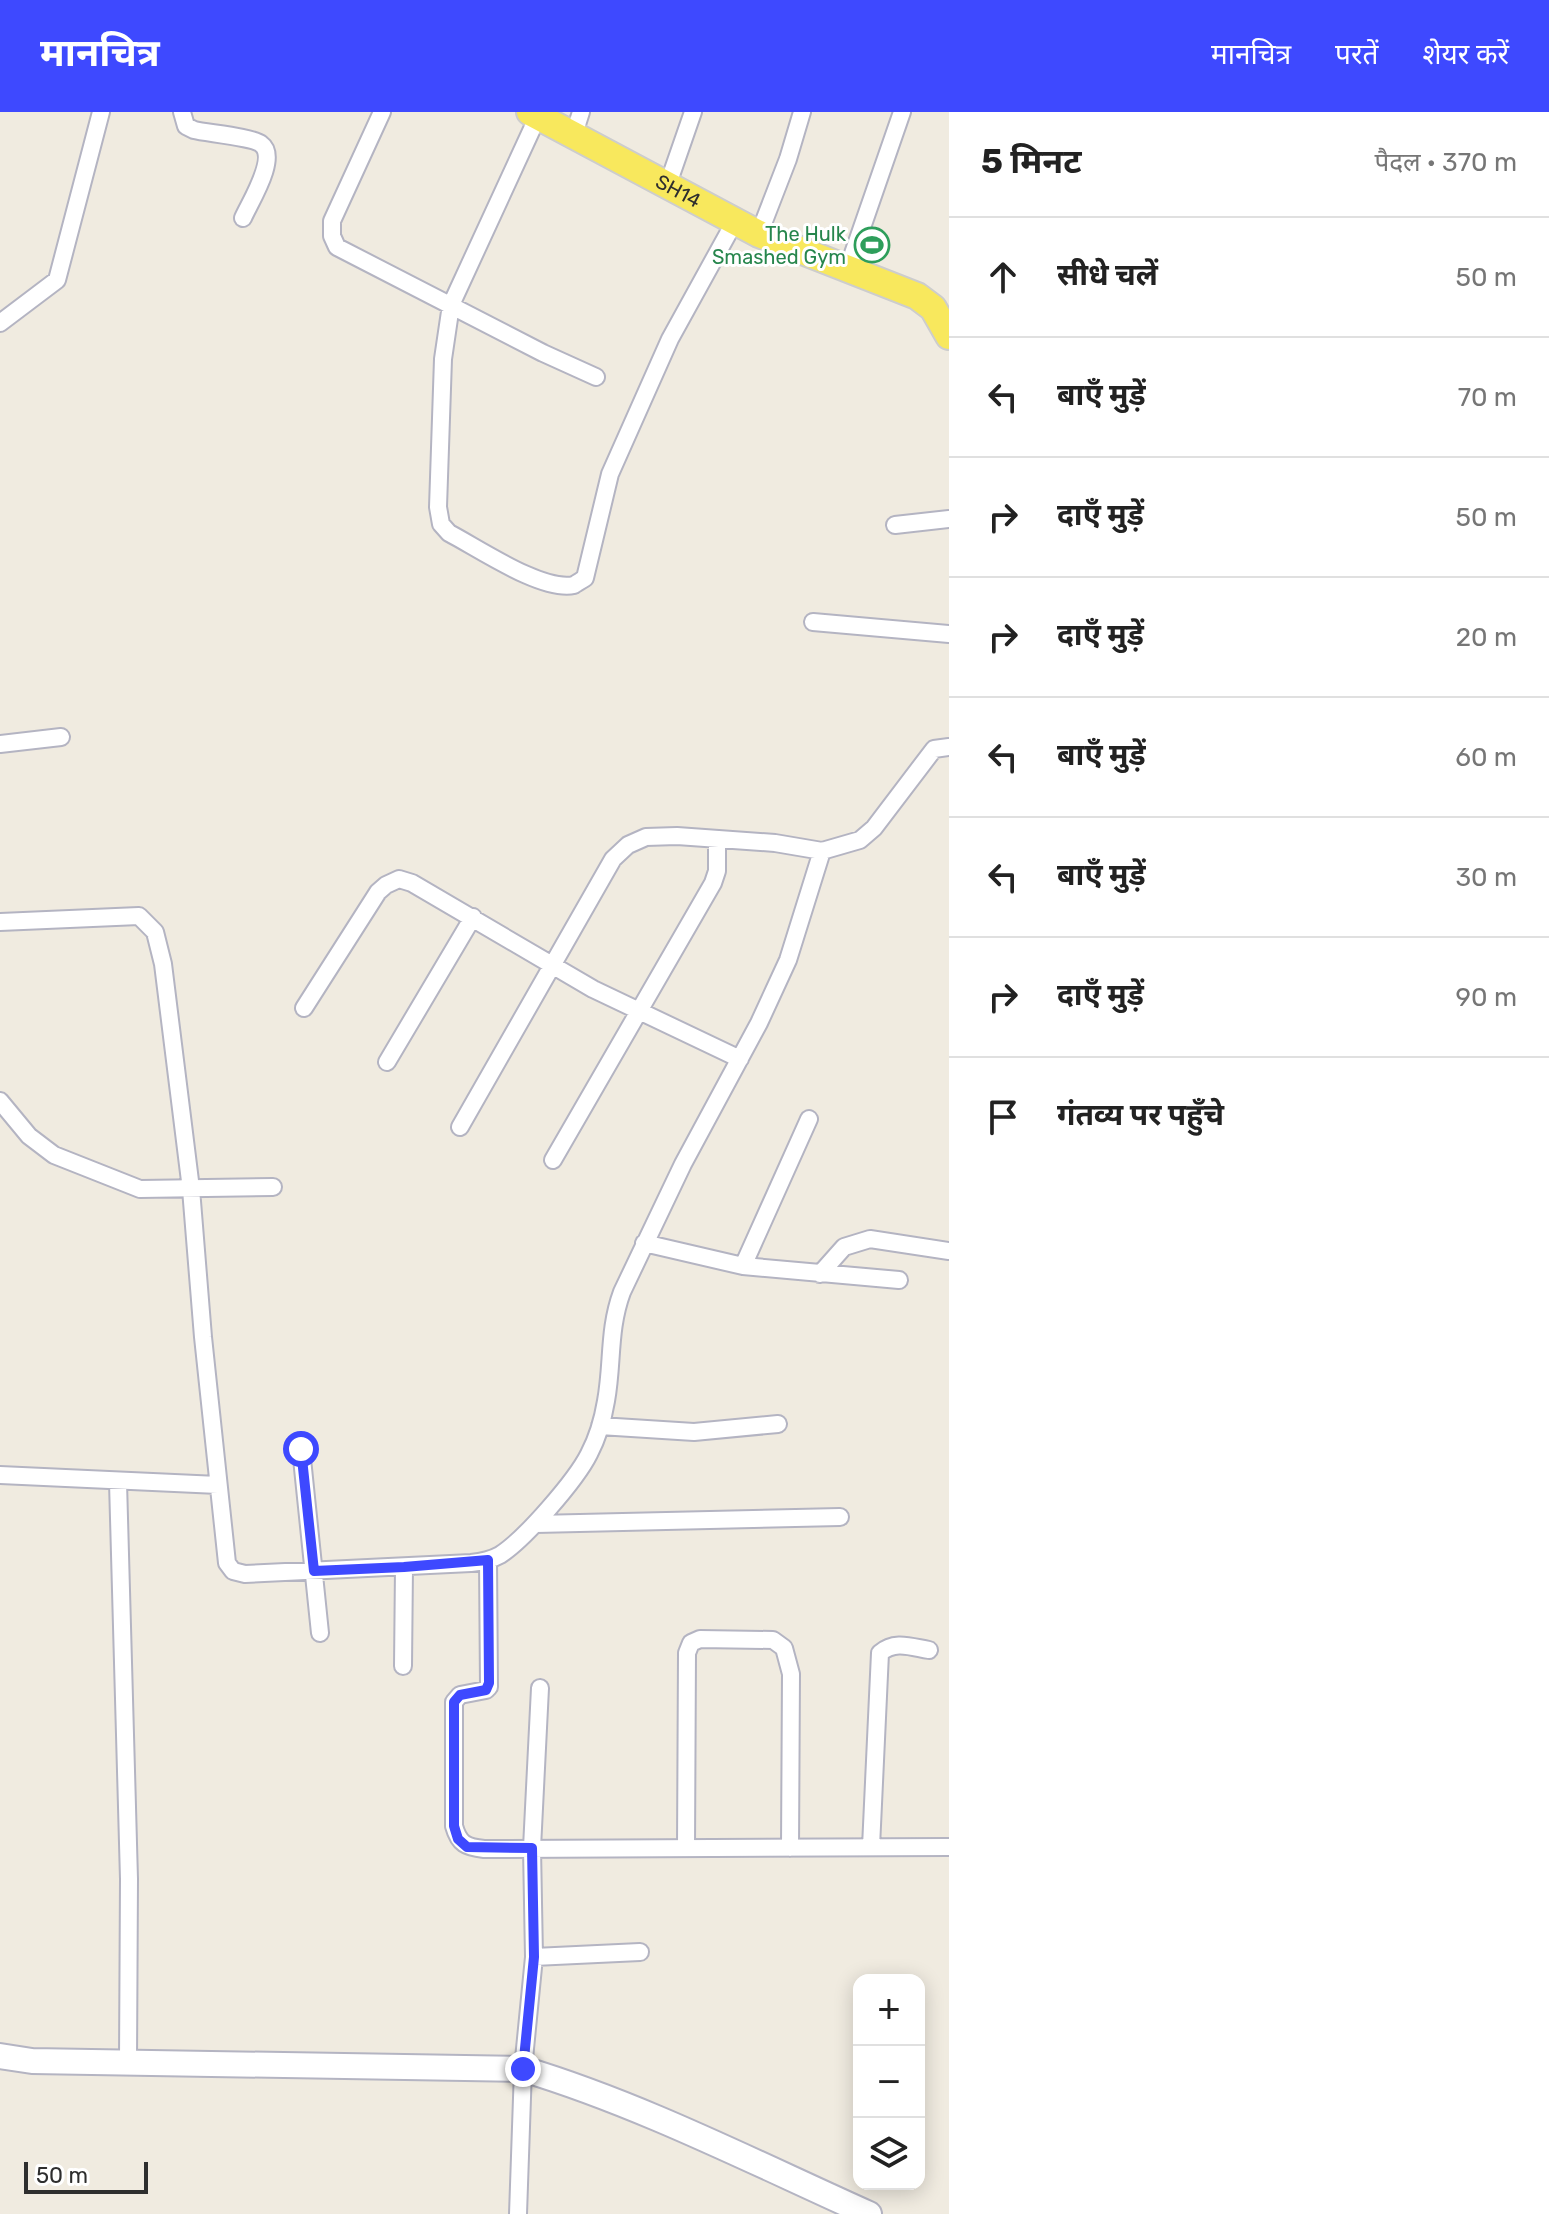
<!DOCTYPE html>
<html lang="hi">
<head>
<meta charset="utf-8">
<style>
  body { margin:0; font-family:Rubik,"Noto Sans Devanagari",sans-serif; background:#f2f2f2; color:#222 }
  .controls { position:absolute; right:24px; bottom:24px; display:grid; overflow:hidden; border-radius:16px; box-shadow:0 4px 20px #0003 }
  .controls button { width:72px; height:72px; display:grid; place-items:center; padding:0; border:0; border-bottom:2px solid #e0e0e0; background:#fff; color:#222; font:40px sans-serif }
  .scale { position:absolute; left:24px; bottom:20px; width:124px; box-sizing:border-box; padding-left:8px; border:4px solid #2e2e2e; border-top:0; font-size:22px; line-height:28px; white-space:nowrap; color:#2e2e2e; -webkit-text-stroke:6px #fff; paint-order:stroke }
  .stop { position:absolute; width:24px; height:24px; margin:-18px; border:6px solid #3e49ff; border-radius:50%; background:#fff }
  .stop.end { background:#3e49ff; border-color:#fff; box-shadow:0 2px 8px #0008 }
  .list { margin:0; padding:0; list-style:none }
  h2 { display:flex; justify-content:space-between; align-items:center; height:104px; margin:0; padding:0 32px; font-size:34px }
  h2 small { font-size:26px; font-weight:400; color:#767676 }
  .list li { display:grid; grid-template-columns:52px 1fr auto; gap:24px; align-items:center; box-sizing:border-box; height:120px; padding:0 32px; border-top:2px solid #e0e0e0 }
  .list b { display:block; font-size:30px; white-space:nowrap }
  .list em { font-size:26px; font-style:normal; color:#767676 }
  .icon { flex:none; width:44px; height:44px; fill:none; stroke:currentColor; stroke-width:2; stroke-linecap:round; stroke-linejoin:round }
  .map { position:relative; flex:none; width:949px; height:2102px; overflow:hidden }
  header { display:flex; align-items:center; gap:48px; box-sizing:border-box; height:112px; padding:0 40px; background:#3e49ff; color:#fff }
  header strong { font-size:38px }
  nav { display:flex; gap:44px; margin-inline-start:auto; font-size:28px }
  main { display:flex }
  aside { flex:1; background:#fff }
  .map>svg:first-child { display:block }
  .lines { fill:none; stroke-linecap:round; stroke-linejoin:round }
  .street-casing { stroke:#b4b4c2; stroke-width:20 }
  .secondary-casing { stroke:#b4b4c2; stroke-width:28 }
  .primary-casing { stroke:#cdcdcd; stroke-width:30 }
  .street { stroke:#fff; stroke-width:16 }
  .secondary { stroke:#fff; stroke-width:24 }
  .primary { stroke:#f8e85d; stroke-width:26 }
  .route { stroke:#3e49ff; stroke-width:10 }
  .labels { text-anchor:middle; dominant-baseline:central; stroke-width:6; stroke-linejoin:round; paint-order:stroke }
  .street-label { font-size:20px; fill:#2e2e2e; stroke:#fff }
  .leisure-label { font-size:20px; fill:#27864d; stroke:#fff; text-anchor:end }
</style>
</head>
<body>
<header>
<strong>मानचित्र</strong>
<nav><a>मानचित्र</a><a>परतें</a><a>शेयर करें</a></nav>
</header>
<main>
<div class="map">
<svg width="949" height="2102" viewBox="0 0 949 2102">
  <rect width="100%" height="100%" fill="#f0ebe0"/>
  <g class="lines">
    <g class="street-casing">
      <path id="street" d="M182 0 186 14 194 18C206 21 253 25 261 32 279 45 250 90 243 106
        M382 0 332 109V124L337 135 543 241 596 265
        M538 4 451 193 443 247 438 395 441 412 449 421C478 436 542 480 574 473 575 472 584 467 585 466L610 362 670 227 735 109
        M573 25 581 0
        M667 75 693 0
        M759 122 788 47 802 0
        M848 156 902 0
        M0 211 57 168 101 0
        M895 413 949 407
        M813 510 949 522
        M0 632 61 625
        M0 810 139 804 155 820 163 852 191 1077 203 1225 227 1451 233 1459 245 1462 471 1451C481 1450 491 1448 500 1443 525 1427 576 1368 589 1342 598 1325 603 1307 606 1289 613 1251 608 1218 622 1180L683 1052 759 911 788 848 822 739
        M304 896 378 780 386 773 399 767 412 771 593 877 740 947
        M387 950 473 805
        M0 989 29 1024 54 1043 140 1077 273 1075
        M460 1015 613 747 628 733 646 725 677 724 775 731 822 739 860 728 874 716 934 637 949 635
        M553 1048 713 771 717 759V727
        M644 1131 743 1154 899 1168
        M743 1154 809 1007
        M820 1162 844 1135 870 1127 949 1139
        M600 1314 694 1320 778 1312
        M301 1337 320 1521
        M0 1363 218 1373
        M118 1370 129 1767 128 1950
        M536 1412 840 1405
        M488 1448 489 1575 486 1578 460 1583 454 1590V1714C459 1732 466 1735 484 1737L949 1735
        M403 1554 404 1455
        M871 1735 880 1541C895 1528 911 1535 929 1538
        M686 1736 687 1541 691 1531 700 1527 773 1528 784 1536 791 1562 790 1736
        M534 1845 640 1840
        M518 2102 523 1957 534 1845 532 1736 540 1576"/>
    </g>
    <g class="secondary-casing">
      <path id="secondary" d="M0 1944 32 1949 523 1957C642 1993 755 2051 869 2102"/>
    </g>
    <g class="primary-casing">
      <g id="primary">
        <path id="s1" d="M530 0 759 122 917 184 933 196 949 224"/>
      </g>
    </g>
    <use href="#street" class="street"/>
    <use href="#secondary" class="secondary"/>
    <use href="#primary" class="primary"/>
  </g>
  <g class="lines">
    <path class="route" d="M301 1337 314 1459 404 1455 488 1448 489 1571 486 1578 460 1583 454 1590V1714L458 1727 467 1735 532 1736 534 1845 523 1957"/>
  </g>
  <defs>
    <g id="stadium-ring" transform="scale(1.8)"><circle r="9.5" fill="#fff" stroke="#2e9e5b" stroke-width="1.5"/><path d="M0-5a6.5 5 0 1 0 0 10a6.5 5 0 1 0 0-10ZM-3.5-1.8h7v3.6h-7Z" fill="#2e9e5b"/></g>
  </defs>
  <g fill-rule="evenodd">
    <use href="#stadium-ring" x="872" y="133"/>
  </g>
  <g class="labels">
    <g class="street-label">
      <text stroke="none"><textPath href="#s1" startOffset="168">SH14</textPath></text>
    </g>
    <g class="leisure-label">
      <text x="846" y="122">The Hulk<tspan x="846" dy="23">Smashed Gym</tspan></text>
    </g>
  </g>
</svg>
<div class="controls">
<button>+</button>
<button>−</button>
<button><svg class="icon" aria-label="layers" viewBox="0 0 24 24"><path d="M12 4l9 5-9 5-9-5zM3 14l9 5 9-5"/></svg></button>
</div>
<div class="scale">50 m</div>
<div class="stop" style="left:301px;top:1337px"></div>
<div class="stop end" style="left:523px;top:1957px"></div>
</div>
<aside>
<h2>5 मिनट<small>पैदल · 370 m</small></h2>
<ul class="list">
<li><svg class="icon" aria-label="ahead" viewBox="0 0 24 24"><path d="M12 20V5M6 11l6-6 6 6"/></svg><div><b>सीधे चलें</b></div><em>50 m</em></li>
<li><svg class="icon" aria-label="left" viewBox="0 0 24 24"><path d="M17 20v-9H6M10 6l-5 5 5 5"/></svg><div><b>बाएँ मुड़ें</b></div><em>70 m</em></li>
<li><svg class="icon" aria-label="right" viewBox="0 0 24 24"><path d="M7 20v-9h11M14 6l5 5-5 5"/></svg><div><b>दाएँ मुड़ें</b></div><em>50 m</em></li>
<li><svg class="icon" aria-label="right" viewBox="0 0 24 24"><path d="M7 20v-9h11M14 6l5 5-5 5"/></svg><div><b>दाएँ मुड़ें</b></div><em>20 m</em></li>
<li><svg class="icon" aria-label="left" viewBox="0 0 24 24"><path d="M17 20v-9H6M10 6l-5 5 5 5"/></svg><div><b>बाएँ मुड़ें</b></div><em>60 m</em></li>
<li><svg class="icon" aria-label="left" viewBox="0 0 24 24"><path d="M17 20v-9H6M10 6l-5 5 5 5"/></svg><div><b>बाएँ मुड़ें</b></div><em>30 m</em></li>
<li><svg class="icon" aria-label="right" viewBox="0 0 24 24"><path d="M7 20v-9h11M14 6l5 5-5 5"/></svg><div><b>दाएँ मुड़ें</b></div><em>90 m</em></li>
<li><svg class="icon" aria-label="arrive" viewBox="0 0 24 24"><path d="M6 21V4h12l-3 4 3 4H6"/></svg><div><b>गंतव्य पर पहुँचे</b></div></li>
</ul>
</aside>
</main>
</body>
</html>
